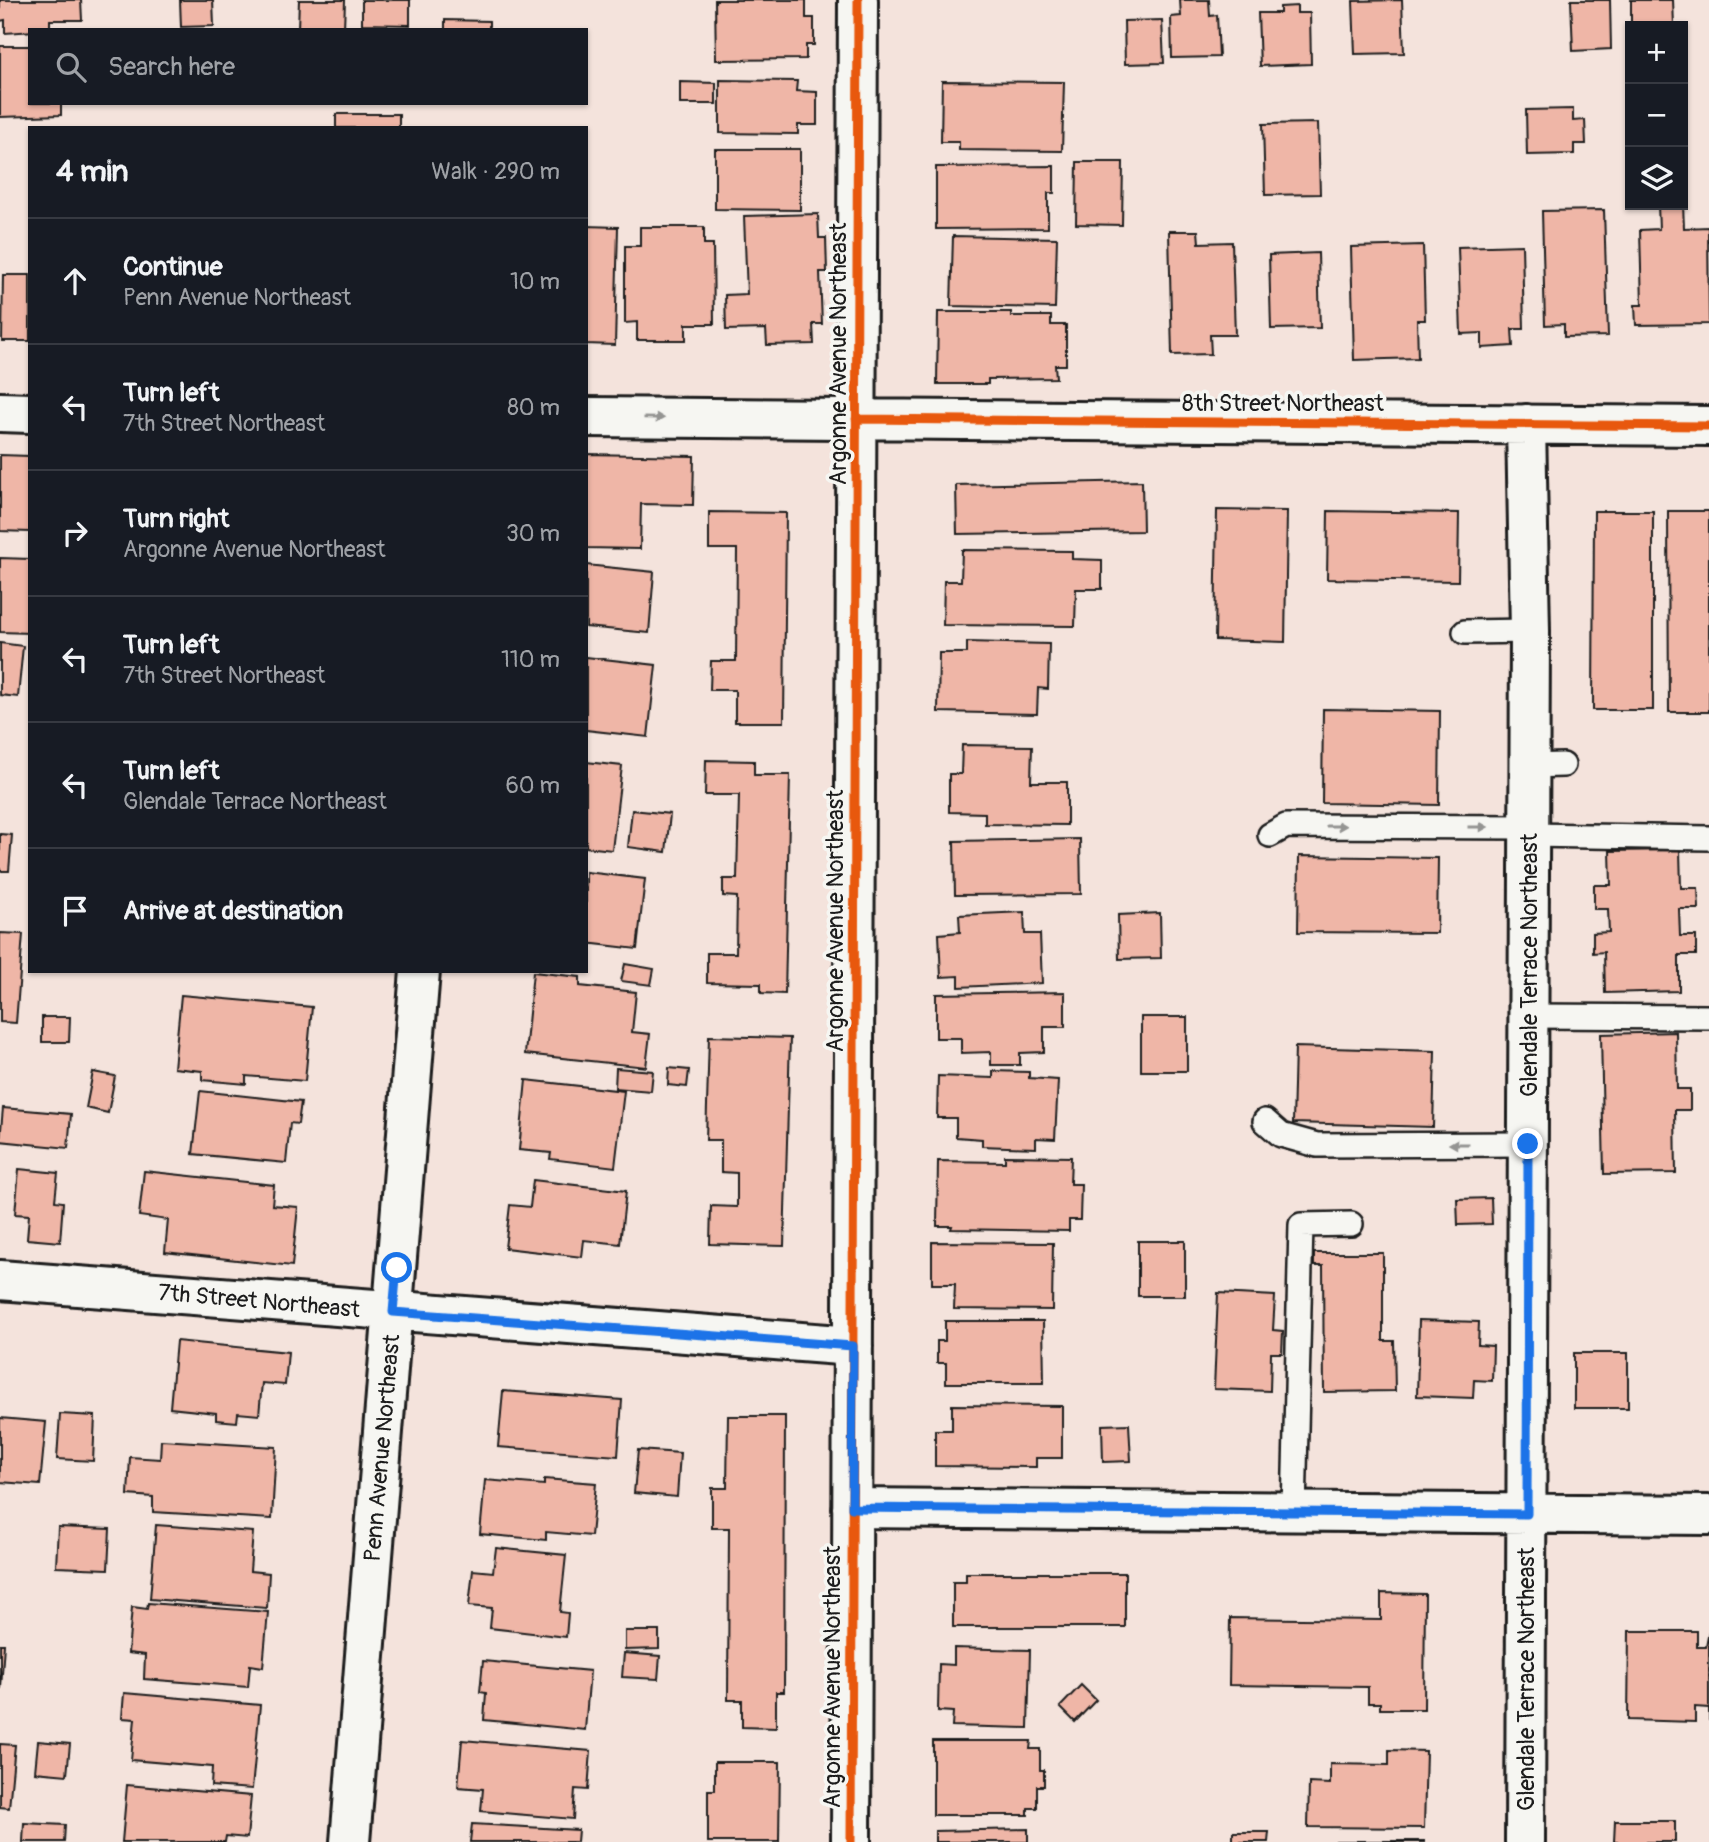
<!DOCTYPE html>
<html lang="en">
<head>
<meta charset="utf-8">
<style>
  body { margin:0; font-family:Pangolin,sans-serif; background:#20242c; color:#f1f3f6 }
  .controls { position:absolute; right:21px; top:21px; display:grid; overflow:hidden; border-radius:0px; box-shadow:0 2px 5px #0004 }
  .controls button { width:63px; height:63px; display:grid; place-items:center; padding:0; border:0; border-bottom:2px solid #363941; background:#171b24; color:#f1f3f6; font:35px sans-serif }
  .stop { position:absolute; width:21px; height:21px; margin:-16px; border:5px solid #1a73e8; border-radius:50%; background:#fff }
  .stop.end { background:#1a73e8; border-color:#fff; box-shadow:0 2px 7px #0008 }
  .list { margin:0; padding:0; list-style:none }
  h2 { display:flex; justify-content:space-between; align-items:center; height:91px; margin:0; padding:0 28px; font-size:30px }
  h2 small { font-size:23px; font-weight:400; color:#9ea1a6 }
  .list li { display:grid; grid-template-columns:46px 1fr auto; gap:21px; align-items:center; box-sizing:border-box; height:126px; padding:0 28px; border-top:2px solid #363941 }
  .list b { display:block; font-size:26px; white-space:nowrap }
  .list p { margin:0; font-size:23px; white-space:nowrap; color:#9ea1a6 }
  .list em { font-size:23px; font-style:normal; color:#9ea1a6 }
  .icon { flex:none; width:38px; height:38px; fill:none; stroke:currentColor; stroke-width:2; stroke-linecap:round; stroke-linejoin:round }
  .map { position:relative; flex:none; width:1709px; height:1842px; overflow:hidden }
  .search { position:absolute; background:#171b24; box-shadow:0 2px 5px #0004; left:28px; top:28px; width:560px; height:77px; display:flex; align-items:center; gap:18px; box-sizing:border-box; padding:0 24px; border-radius:0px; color:#9ea1a6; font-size:26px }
  .panel { position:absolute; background:#171b24; box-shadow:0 2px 5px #0004; left:28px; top:126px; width:560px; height:847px; border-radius:0px }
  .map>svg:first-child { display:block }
  .building { fill:#efb6a7; stroke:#1c1c1c; stroke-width:2 }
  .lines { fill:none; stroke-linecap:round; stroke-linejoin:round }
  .lane-casing { stroke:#1c1c1c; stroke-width:28 }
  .street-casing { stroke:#1c1c1c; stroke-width:44 }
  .lane { stroke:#f6f6f2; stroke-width:23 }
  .street { stroke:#f6f6f2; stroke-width:38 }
  .cycleway-casing { stroke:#f6f6f2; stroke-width:13 }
  .cycleway { stroke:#e8590c; stroke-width:9 }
  .oneway { fill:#949492 }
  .route { stroke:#1a73e8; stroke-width:9 }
  .labels { text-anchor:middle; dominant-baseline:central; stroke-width:7; stroke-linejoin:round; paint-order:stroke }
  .street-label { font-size:23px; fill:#1c1c1c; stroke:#f6f6f2 }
</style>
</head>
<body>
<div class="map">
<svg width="1709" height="1842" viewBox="0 0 1709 1842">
  <rect width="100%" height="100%" fill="#f4e3dc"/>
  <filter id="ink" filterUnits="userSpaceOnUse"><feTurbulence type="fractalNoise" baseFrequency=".0143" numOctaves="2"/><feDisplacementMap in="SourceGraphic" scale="14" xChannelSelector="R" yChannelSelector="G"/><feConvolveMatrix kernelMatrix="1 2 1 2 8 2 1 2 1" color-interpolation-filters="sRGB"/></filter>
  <g filter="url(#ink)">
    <path class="building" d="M0 0H81L82 20H50V30L5 33V20L0 21Z
      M180 0H213L214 26 181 27Z
      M299 0H345L344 29H298Z
      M362 0H410V25L362 24Z
      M715 0H806V18H814V45H806V59L716 60Z
      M1180 0H1209L1210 16 1217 15 1219 57 1172 58 1171 17 1181 16Z
      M1402 0 1404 53 1355 54 1353 1Z
      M1571 0H1610L1611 49 1573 51Z
      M1631 0H1673L1674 26H1631Z
      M1297 6V13H1310L1311 64 1260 66 1258 13H1280V7Z
      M445 20 489 21V30H445Z
      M1162 20 1164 63 1125 64 1124 21Z
      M0 46H30V103H61V115L0 117Z
      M720 80 797 81 796 91 817 92V125H798V134L720 133Z
      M942 81 1064 82 1062 151 959 150V142H941Z
      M680 82 716 83V104H680Z
      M1573 109V121L1585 120 1586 144H1574V154L1527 155 1526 110Z
      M336 114H399V128H336Z
      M1318 123 1320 194 1265 195 1263 124Z
      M715 149H800V210L715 209Z
      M1077 162H1123L1122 225 1076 224Z
      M1054 166V193H1048V228L936 229V167Z
      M1683 204 1684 228 1708 227 1709 324 1636 325 1635 305H1642L1640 230 1659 229 1658 205Z
      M1604 210 1608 336 1564 337V324L1545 325 1542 211Z
      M818 214 819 238H826L827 272H820L822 324H813L814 344 767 345 766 329 726 330 725 295 747 294 744 216Z
      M586 226 618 227 615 345 586 344Z
      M640 227H704V244H713L714 324H686V340H637V322L625 323V246H640Z
      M1169 231H1198L1199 243 1232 242 1235 335H1210L1211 354 1172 355Z
      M953 236 1057 238 1055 308 951 306Z
      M1423 245 1425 320H1417L1418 358 1354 360 1351 247Z
      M1522 245 1524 329H1512L1513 346 1482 348V333L1461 334 1458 247Z
      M1318 253 1320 328 1271 329 1269 255Z
      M3 275H30V341H2Z
      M938 312H1011V316H1051V325H1066V365H1055L1056 378 988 379V384H937Z
      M586 454 694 456 693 505 641 504 640 549 586 548Z
      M0 455 30 456V532L0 531Z
      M1142 481 1143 531 957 534 956 485Z
      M1217 510 1287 511 1285 642 1215 640Z
      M1328 511 1459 513 1458 581 1327 579Z
      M1594 511H1653V710H1593Z
      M1668 511H1709V712H1669Z
      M709 512 786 513 784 722H735V690H710L711 661H736L737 549H709Z
      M962 550 1072 551V559L1102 560V589H1076L1075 626 943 625 944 581H961Z
      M0 558 30 559V633L0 632Z
      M586 565 654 572 649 633 586 627Z
      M967 642 1049 644 1048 689 1038 688 1037 714 938 712 939 653H967Z
      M0 643 23 646 18 697 0 695Z
      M586 657 656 665 648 737 586 730Z
      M1323 709 1440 711 1439 805 1322 803Z
      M962 745 1032 746 1031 782H1067V825L985 824V813L949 812V774H961Z
      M706 760 754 761V775H790L785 994 761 993V984L707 983V953H736L737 897 723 896V879H737L739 795H705Z
      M586 762 622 766 612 850 586 847Z
      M632 810 670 814 666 852 628 847Z
      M0 834 12 835 9 871H0Z
      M1080 839 1081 894 955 895 954 841Z
      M1680 850 1681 888H1698L1699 909H1679L1680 936H1696V955H1679V991L1605 993 1604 952 1593 953V933L1609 932 1608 909H1594V885H1611L1610 851Z
      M1299 856 1438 858 1437 933 1298 932Z
      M586 872 645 879 637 949 586 943Z
      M1024 912 1025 934H1040L1042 983 959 987V976L941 977 939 934 960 932 959 915Z
      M1160 913 1161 958 1119 959 1118 915Z
      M0 933 23 934 16 1023 0 1022Z
      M625 964 654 969 651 985 621 981Z
      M533 972 580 977V986L636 992 632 1032 650 1034 646 1067 525 1054Z
      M1065 992V1027H1044V1052L1020 1053V1065H991V1052L961 1053V1038H936V994Z
      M181 995 312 1007 305 1081 246 1076V1084L202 1080V1071L174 1068Z
      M42 1017H70L69 1042H42Z
      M1141 1017H1187V1071H1141Z
      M1676 1032 1677 1089H1690V1110H1675L1676 1173 1604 1174 1601 1034Z
      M709 1036 790 1038 784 1246 710 1244 711 1206 737 1207V1173L721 1172V1140H706Z
      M1295 1047 1435 1051 1433 1127 1293 1123Z
      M616 1068 653 1071 651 1091 615 1088Z
      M669 1068 689 1070 687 1087 668 1085Z
      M993 1071 1029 1072V1078L1058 1080 1055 1139 1036 1138V1148L982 1146V1139L956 1137V1118H937L938 1076 993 1078Z
      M93 1072 115 1076 108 1113 86 1108Z
      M526 1080 624 1091 615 1167 550 1159 551 1153 519 1150Z
      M200 1091 301 1102 298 1124 290 1123 286 1163 193 1154Z
      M3 1108 71 1114 68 1148 0 1141Z
      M1005 1156 1071 1157 1070 1184H1081L1080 1220H1069V1231L951 1229 952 1226H937L938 1161 1005 1162Z
      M19 1169 58 1173 55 1201 63 1202 60 1242 27 1239 29 1215 15 1214Z
      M144 1171 274 1185 272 1205 298 1207 292 1266 165 1252 168 1220 139 1216Z
      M533 1180 626 1191 620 1244 584 1240 582 1257 505 1248 510 1205 530 1207Z
      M1491 1198 1492 1224 1458 1225 1457 1199Z
      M1138 1241H1185V1296H1138Z
      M932 1242 1053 1243 1052 1310 954 1309 955 1284H932Z
      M1314 1253H1383V1341H1394L1395 1391 1324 1392 1323 1266H1314Z
      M1218 1293 1275 1296 1273 1330 1283 1331 1282 1353H1271L1270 1391 1214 1389Z
      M1419 1320 1479 1322 1478 1345 1493 1346 1492 1381 1474 1380 1473 1398 1417 1396Z
      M945 1321H1043L1044 1383H946V1363H937V1341H945Z
      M176 1341 288 1352 285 1385 262 1383 259 1415 238 1413 237 1422 216 1420V1413L170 1408Z
      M1574 1353H1628V1408H1574Z
      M503 1391 622 1400 618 1456 498 1447Z
      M952 1405 1062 1406V1458H1036V1467L935 1466V1430H952Z
      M60 1414 95 1416 93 1461 57 1459Z
      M728 1416H785L784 1692H776V1728L742 1727V1700H728L729 1528H712V1488H727Z
      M0 1418 46 1422 40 1485 0 1482Z
      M1129 1424 1131 1461 1103 1462 1102 1425Z
      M161 1440 276 1447 272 1519 153 1512V1497L128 1495 130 1457 160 1459Z
      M638 1450 680 1453 677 1497 634 1493Z
      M544 1479 596 1483 591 1536 546 1532V1540L480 1534 485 1480 544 1485Z
      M156 1525 253 1532 250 1571 269 1573 267 1608 150 1599Z
      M58 1527 110 1529 108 1569 56 1567Z
      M496 1548 566 1555 560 1612 568 1613 566 1637 490 1628 492 1608 469 1606 473 1570 493 1572Z
      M966 1573H1125V1627H953V1582H966Z
      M1381 1593 1425 1594 1424 1709H1380V1703H1368V1687L1229 1685 1230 1618 1381 1620Z
      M148 1603 268 1612 263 1667 250 1665 248 1687 144 1679 145 1655 128 1653 132 1607 147 1609Z
      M625 1631H659V1649L625 1650Z
      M1629 1631H1697V1647H1706L1709 1631V1721V1708L1695 1707V1722L1628 1720Z
      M0 1644H4L1 1689H0Z
      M954 1648 1030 1650 1028 1728 952 1726 953 1712 938 1711 939 1664 954 1665Z
      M624 1653 660 1656 658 1679 622 1677Z
      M483 1661 590 1671 585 1730 484 1720 486 1693 480 1692Z
      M1081 1685 1096 1700 1075 1722 1060 1707Z
      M124 1693 260 1705 252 1789 211 1786 212 1767 131 1760 135 1719 122 1718Z
      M462 1740 591 1751 588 1790 575 1789 573 1819 481 1811 483 1789 458 1787Z
      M38 1741 70 1744 67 1775 35 1772Z
      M933 1741H1031L1030 1749H1040V1770H1044V1786H1037V1808H1028V1815H933Z
      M0 1744 15 1745 9 1808 0 1807Z
      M1389 1750 1426 1751 1424 1828 1308 1827 1309 1783 1330 1784V1764L1389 1765Z
      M715 1762H780L779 1842H708V1790H715Z
      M127 1785 251 1796 247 1838 226 1836 225 1842H122Z
      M1615 1821H1675V1842H1614Z
      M24 1823 65 1825 64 1842H23Z
      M472 1824 578 1830 577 1842H470Z
      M1028 1829V1842H935V1831Z
      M1233 1832H1269L1268 1842H1233Z
      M1336 1841H1424V1842H1336Z"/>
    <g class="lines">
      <g class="lane-casing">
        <path id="lane" d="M1465 632 1530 631
          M1529 766 1563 765
          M1270 835 1286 826 1529 827
          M1529 835 1709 838
          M1528 1016 1709 1017
          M1265 1121 1281 1135 1317 1145 1528 1144
          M1294 1512 1301 1225 1351 1224"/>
      </g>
      <g class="street-casing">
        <path id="street" d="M0 412 30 413
          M586 417 1709 426
          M0 1280 853 1346
          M852 1508 1709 1515
          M350 1842 420 971
          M851 1842 858 0
          M1525 1842 1530 631 1526 424"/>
      </g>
      <use href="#lane" class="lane"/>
      <use href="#street" class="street"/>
      <g class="cycleway-casing">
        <path id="cycleway" d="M856 419 1709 426
          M851 1842 858 0"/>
      </g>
      <use href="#cycleway" class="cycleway"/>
    </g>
    <defs><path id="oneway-solid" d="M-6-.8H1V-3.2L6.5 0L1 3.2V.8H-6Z" transform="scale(1.75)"/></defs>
    <g class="oneway">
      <use href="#oneway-solid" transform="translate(654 418) rotate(1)"/>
      <use href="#oneway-solid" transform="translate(1336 826)"/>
      <use href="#oneway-solid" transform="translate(1478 827)"/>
      <use href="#oneway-solid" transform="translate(1459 1144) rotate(180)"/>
    </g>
  </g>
  <g class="lines" filter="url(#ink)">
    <path class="route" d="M397 1268 393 1312 853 1346 852 1508 1527 1514 1528 1144"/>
  </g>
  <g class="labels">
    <g class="street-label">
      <text transform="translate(838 354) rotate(-90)">Argonne Avenue Northeast</text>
      <text x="1283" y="403">8th Street Northeast</text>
      <text transform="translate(835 921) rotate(-90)">Argonne Avenue Northeast</text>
      <text transform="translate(1529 965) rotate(-90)">Glendale Terrace Northeast</text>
      <text transform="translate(259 1301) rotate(5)">7th Street Northeast</text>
      <text transform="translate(382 1448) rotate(-85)">Penn Avenue Northeast</text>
      <text transform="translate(832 1677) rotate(-90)">Argonne Avenue Northeast</text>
      <text transform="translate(1526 1679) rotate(-90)">Glendale Terrace Northeast</text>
    </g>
  </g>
</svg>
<div class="controls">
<button>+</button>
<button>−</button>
<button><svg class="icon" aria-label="layers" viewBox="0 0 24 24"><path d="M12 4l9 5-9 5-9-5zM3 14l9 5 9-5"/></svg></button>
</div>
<div class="stop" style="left:397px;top:1268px"></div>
<div class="stop end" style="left:1528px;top:1144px"></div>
<div class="search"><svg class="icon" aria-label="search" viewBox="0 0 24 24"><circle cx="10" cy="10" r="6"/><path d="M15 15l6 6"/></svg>Search here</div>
<section class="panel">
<h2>4 min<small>Walk · 290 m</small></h2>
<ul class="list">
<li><svg class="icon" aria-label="ahead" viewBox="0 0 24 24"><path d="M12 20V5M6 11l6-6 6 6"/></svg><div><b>Continue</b><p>Penn Avenue Northeast</p></div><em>10 m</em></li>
<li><svg class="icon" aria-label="left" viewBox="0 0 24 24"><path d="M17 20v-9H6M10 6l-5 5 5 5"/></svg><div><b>Turn left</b><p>7th Street Northeast</p></div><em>80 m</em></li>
<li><svg class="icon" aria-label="right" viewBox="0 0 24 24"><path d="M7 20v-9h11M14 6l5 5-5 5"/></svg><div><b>Turn right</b><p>Argonne Avenue Northeast</p></div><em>30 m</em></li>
<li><svg class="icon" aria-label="left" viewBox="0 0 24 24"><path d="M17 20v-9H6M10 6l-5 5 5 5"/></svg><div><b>Turn left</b><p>7th Street Northeast</p></div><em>110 m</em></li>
<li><svg class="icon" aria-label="left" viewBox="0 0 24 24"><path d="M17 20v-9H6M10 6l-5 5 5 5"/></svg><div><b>Turn left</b><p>Glendale Terrace Northeast</p></div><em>60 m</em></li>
<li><svg class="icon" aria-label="arrive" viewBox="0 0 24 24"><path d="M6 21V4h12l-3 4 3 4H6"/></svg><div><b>Arrive at destination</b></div></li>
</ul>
</section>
</div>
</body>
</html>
